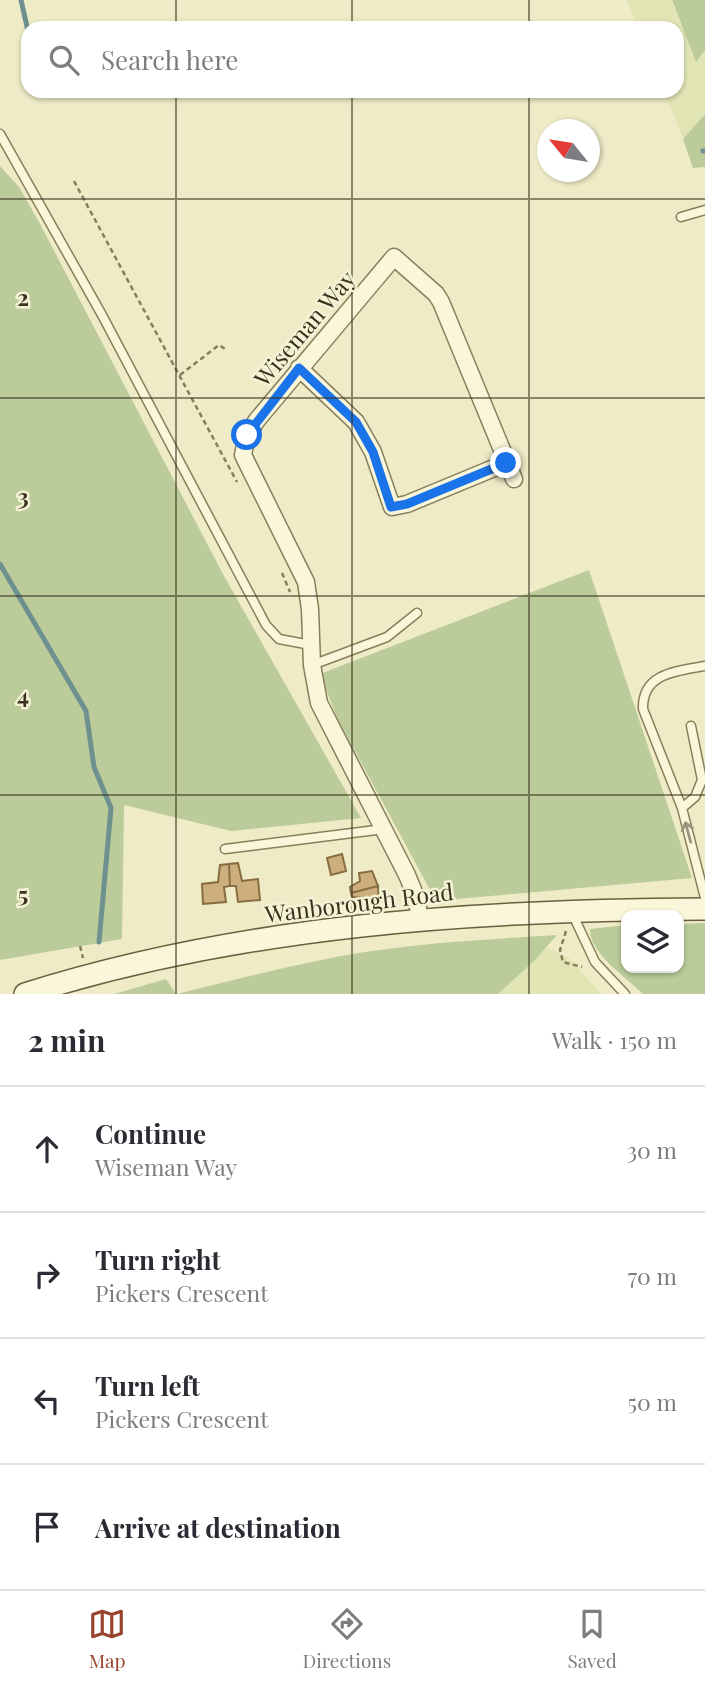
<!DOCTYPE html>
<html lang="en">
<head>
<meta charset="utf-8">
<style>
  body { margin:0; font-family:"Playfair Display",serif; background:#f7f7f7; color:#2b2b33 }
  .controls { position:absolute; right:21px; bottom:21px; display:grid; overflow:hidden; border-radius:14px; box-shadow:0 2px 5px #0004 }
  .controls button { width:63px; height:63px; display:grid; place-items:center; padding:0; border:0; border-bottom:2px solid #e1e1e2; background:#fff; color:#2b2b33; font:35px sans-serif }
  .compass { position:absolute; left:537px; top:119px; width:63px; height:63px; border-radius:50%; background:#fff; box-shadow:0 2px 5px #0004; rotate:300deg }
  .stop { position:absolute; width:21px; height:21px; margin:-16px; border:5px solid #1a73e8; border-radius:50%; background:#fff }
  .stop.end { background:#1a73e8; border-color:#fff; box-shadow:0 2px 7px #0008 }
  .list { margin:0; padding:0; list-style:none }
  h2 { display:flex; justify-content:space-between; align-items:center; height:91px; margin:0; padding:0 28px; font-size:30px }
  h2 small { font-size:23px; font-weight:400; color:#7c7c81 }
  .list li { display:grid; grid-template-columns:46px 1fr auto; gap:21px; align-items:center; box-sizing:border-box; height:126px; padding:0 28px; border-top:2px solid #e1e1e2 }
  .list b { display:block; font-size:26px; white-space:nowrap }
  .list p { margin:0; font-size:23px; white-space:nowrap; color:#7c7c81 }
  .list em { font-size:23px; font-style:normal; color:#7c7c81 }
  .icon { flex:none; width:38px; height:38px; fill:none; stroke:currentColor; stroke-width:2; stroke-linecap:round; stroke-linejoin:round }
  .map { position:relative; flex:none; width:705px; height:994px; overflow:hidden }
  .search { position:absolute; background:#fff; box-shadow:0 2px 5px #0004; left:21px; right:21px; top:21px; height:77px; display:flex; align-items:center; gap:18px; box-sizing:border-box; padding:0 24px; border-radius:21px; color:#7c7c81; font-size:26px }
  .sheet { height:595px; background:#fff }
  nav { display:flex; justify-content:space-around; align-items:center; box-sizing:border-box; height:98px; border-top:2px solid #e1e1e2; background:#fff; font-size:19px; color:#7c7c81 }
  nav a { display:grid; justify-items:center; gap:4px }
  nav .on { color:#98432c }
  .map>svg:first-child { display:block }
  .farmland { fill:#e1e4b3 }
  .green { fill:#bbcc9a }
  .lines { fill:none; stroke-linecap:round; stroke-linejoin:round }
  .stream { stroke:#6e908f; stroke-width:5 }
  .building { fill:#ccaf7c; stroke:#886d42; stroke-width:2 }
  .lane-casing { stroke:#897e5c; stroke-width:11 }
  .street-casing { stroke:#897e5c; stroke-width:19 }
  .secondary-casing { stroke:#6b5f3f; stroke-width:24 }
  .path { stroke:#897e5c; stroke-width:2.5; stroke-dasharray:5 3.5; stroke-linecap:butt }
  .lane { stroke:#f9f6d9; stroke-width:8 }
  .street { stroke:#f9f6d9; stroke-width:16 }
  .secondary { stroke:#f9f6d9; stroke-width:21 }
  .oneway { stroke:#9a947c }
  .route { stroke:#1a73e8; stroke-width:9 }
  .grid { fill:none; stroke:#3a321f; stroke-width:2; stroke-opacity:0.55 }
  .labels { text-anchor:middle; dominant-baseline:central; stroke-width:5; stroke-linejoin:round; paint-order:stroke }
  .street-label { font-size:23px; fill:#3a321f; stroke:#f5f3d6 }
  .grid-label { font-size:23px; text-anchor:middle; font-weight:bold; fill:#3a321f; stroke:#f5f3d6; stroke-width:5; stroke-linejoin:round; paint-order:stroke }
</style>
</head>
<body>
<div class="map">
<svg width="705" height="994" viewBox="0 0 705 994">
  <rect width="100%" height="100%" fill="#eeebc6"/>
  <path class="farmland" d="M627 0H671L696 61 705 50V114L683 139 664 91H677V28H638Z
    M547 948 569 958 601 994H498Z"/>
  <path class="green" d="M672 0H705V50L696 62Z
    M705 114V167L693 168 683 139Z
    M0 166 19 187 39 222 224 576 361 818 231 831 124 805 122 939 0 960Z
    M589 570 692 878 436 901 337 718 320 674Z
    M705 923V994H643C627 978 589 953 590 929L626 925V968H679V924Z
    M557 935 536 959 498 994H177C239 979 302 962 365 952 429 942 493 939 557 935Z
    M166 979 176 994H114Z"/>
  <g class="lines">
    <path class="stream" d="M21 0 28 31
      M703 151H705
      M0 564 86 711 94 767 111 808 99 942"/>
  </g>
  <path class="building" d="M342 854 346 871 331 875 327 858Z
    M238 863 242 881 258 879 260 900 238 902 236 886H230L229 864Z
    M229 864 230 886 224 887 226 902 203 904 202 884 218 882 220 865Z
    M372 871 378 886 351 893 350 887 360 881 359 873Z
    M378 886 379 903 366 906 364 898 352 897 351 893Z"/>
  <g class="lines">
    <g class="lane-casing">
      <path id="lane" d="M0 134 102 315 266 625 279 639 311 645
        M681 217 705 210
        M312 665 387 637 417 613
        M705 666C677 671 642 673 643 709L682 808 705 898
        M682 808 695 797 702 780 691 726
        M225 849 384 829
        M572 913 595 962 625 994"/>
    </g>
    <g class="street-casing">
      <path id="street" d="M299 368 356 422 373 452 392 507 407 504 506 463
        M420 919 416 897 407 875 319 703 312 665 310 609 306 582 243 455 247 435 257 420 394 257 436 294 441 302 514 479"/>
    </g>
    <g class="secondary-casing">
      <path id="secondary" d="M25 994C244 925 476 910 705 909"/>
    </g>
    <path class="path" d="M74 181 237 482
      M180 375 219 345 225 349
      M282 573 290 592
      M566 931 560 950 563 962 582 967
      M80 946 83 958"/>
    <use href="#lane" class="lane"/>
    <use href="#street" class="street"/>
    <use href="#secondary" class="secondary"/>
  </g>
  <defs><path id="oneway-shaft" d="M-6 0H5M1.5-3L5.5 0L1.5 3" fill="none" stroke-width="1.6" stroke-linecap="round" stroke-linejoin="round" transform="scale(1.75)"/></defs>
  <use class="oneway" href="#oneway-shaft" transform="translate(688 832) rotate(-105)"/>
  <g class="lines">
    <path class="route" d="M247 435 299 368 356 422 373 452 391 507 407 504 506 463"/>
  </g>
  <path class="grid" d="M176 0V28M352 0V28M529 0V28M176 91V994M352 91V994M529 91V994M0 199H705M0 398H705M0 596H705M0 795H705"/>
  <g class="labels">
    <g class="street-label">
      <text transform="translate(304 328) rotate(-50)">Wiseman Way</text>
      <text transform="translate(359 902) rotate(-7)">Wanborough Road</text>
    </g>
  </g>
  <g class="grid-label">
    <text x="23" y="306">2</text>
    <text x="23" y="505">3</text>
    <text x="23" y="704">4</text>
    <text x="23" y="903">5</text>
  </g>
</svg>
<div class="controls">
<button><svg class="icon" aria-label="layers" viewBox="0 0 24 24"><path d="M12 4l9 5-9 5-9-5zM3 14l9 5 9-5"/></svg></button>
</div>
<svg class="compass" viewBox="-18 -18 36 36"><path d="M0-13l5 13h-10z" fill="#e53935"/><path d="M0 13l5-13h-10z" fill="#7c7c81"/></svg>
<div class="stop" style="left:247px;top:435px"></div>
<div class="stop end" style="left:506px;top:463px"></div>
<div class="search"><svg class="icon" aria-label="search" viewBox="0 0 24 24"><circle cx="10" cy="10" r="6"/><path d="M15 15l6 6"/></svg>Search here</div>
</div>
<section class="sheet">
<h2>2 min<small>Walk · 150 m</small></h2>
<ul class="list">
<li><svg class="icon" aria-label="ahead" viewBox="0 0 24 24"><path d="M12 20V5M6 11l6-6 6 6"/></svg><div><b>Continue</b><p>Wiseman Way</p></div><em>30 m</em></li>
<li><svg class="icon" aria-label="right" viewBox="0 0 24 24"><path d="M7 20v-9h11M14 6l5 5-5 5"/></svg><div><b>Turn right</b><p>Pickers Crescent</p></div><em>70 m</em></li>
<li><svg class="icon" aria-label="left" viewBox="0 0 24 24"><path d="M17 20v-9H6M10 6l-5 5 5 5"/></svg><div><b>Turn left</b><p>Pickers Crescent</p></div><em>50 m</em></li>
<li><svg class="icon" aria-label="arrive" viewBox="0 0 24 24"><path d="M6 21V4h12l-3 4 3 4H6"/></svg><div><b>Arrive at destination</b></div></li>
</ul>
</section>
<nav>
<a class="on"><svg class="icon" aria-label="map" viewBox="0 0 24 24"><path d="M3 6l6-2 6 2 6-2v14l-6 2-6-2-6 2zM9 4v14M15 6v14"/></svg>Map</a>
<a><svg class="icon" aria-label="directions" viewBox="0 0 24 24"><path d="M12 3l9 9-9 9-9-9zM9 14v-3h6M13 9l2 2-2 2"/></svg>Directions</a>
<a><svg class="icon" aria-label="saved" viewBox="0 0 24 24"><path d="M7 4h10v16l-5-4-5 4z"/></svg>Saved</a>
</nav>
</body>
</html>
